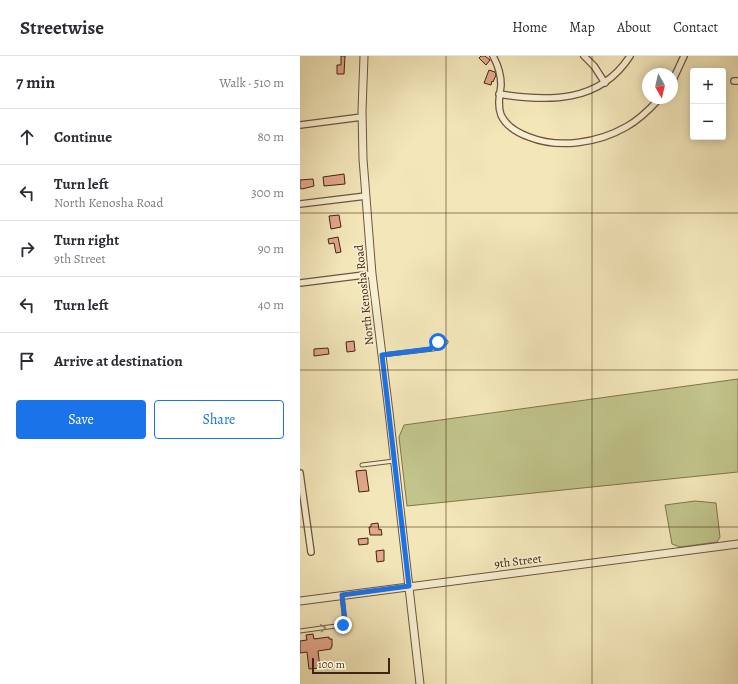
<!DOCTYPE html>
<html lang="en">
<head>
<meta charset="utf-8">
<style>
  body { margin:0; font-family:Alegreya,serif; background:#f7f7f7; color:#2b2b33 }
  .controls { position:absolute; right:12px; top:12px; display:grid; overflow:hidden; border-radius:4px; box-shadow:0 2px 10px #0003 }
  .controls button { width:36px; height:36px; display:grid; place-items:center; padding:0; border:0; border-bottom:1px solid #e1e1e2; background:#fff; color:#2b2b33; font:20px sans-serif }
  .compass { position:absolute; left:342px; top:12px; width:36px; height:36px; border-radius:50%; background:#fff; box-shadow:0 2px 10px #0003; rotate:172deg }
  .scale { position:absolute; left:12px; bottom:10px; width:78px; box-sizing:border-box; padding-left:4px; border:2px solid #432311; border-top:0; font-size:11px; line-height:14px; white-space:nowrap; color:#432311; -webkit-text-stroke:3px #f7efd2; paint-order:stroke }
  .stop { position:absolute; width:12px; height:12px; margin:-9px; border:3px solid #1a73e8; border-radius:50%; background:#fff }
  .stop.end { background:#1a73e8; border-color:#fff; box-shadow:0 1px 4px #0008 }
  .list { margin:0; padding:0; list-style:none }
  h2 { display:flex; justify-content:space-between; align-items:center; height:52px; margin:0; padding:0 16px; font-size:17px }
  h2 small { font-size:13px; font-weight:400; color:#7c7c81 }
  .list li { display:grid; grid-template-columns:26px 1fr auto; gap:12px; align-items:center; box-sizing:border-box; height:56px; padding:0 16px; border-top:1px solid #e1e1e2 }
  .list b { display:block; font-size:15px; white-space:nowrap }
  .list p { margin:0; font-size:13px; white-space:nowrap; color:#7c7c81 }
  .list em { font-size:13px; font-style:normal; color:#7c7c81 }
  .actions { display:flex; gap:8px; padding:12px 16px }
  .actions a { flex:1; padding:9px 0; border:1px solid #1a73e8; border-radius:4px; text-align:center; font-size:14px; color:#1a73e8 }
  .actions .main { background:#1a73e8; color:#fff }
  .icon { flex:none; width:22px; height:22px; fill:none; stroke:currentColor; stroke-width:2; stroke-linecap:round; stroke-linejoin:round }
  .map { position:relative; flex:none; width:438px; height:628px; overflow:hidden }
  header { display:flex; align-items:center; gap:24px; box-sizing:border-box; height:56px; padding:0 20px; background:#fff; border-bottom:1px solid #e1e1e2 }
  header strong { font-size:19px }
  nav { display:flex; gap:22px; margin-inline-start:auto; font-size:14px }
  main { display:flex }
  aside { flex:1; background:#fff }
  .map>svg:first-child { display:block }
  .green { fill:#c1c48b; stroke:#82744e }
  .building { fill:#e3a78c; stroke:#432311 }
  .lines { fill:none; stroke-linecap:round; stroke-linejoin:round }
  .service-casing { stroke:#6f543b; stroke-width:5 }
  .minor-casing { stroke:#6f543b; stroke-width:8 }
  .tertiary-casing { stroke:#6f543b; stroke-width:9 }
  .service { stroke:#f7efd2; stroke-width:3 }
  .minor { stroke:#f7efd2; stroke-width:5.5 }
  .tertiary { stroke:#f7efd2; stroke-width:7 }
  .oneway { stroke:#9d8972 }
  .route { stroke:#1a73e8; stroke-width:5 }
  .grid { fill:none; stroke:#432311; stroke-width:1; stroke-opacity:0.55 }
  .labels { text-anchor:middle; dominant-baseline:central; stroke-width:3.5; stroke-linejoin:round; paint-order:stroke }
  .street-label { font-size:12px; fill:#432311; stroke:#f7efd2 }
</style>
</head>
<body>
<header>
<strong>Streetwise</strong>
<nav><a>Home</a><a>Map</a><a>About</a><a>Contact</a></nav>
</header>
<main>
<aside>
<h2>7 min<small>Walk · 510 m</small></h2>
<ul class="list">
<li><svg class="icon" aria-label="ahead" viewBox="0 0 24 24"><path d="M12 20V5M6 11l6-6 6 6"/></svg><div><b>Continue</b></div><em>80 m</em></li>
<li><svg class="icon" aria-label="left" viewBox="0 0 24 24"><path d="M17 20v-9H6M10 6l-5 5 5 5"/></svg><div><b>Turn left</b><p>North Kenosha Road</p></div><em>300 m</em></li>
<li><svg class="icon" aria-label="right" viewBox="0 0 24 24"><path d="M7 20v-9h11M14 6l5 5-5 5"/></svg><div><b>Turn right</b><p>9th Street</p></div><em>90 m</em></li>
<li><svg class="icon" aria-label="left" viewBox="0 0 24 24"><path d="M17 20v-9H6M10 6l-5 5 5 5"/></svg><div><b>Turn left</b></div><em>40 m</em></li>
<li><svg class="icon" aria-label="arrive" viewBox="0 0 24 24"><path d="M6 21V4h12l-3 4 3 4H6"/></svg><div><b>Arrive at destination</b></div></li>
</ul>
<div class="actions"><a class="main">Save</a><a>Share</a></div>
</aside>
<div class="map">
<svg width="438" height="628" viewBox="0 0 438 628">
  <rect width="100%" height="100%" fill="#f3e7ba"/>
  <filter id="stains"><feTurbulence type="fractalNoise" baseFrequency=".005" numOctaves="4"/><feColorMatrix values="0 0 0 0 .2 0 0 0 0 .09 0 0 0 0 .02 0 0 0 .5 -.17"/></filter>
  <radialGradient id="worn" r=".72"><stop offset=".6" stop-color="#630" stop-opacity="0"/><stop offset="1" stop-color="#630" stop-opacity=".3"/></radialGradient>
  <path class="green" d="M438 323V416L107 450 99 381 104 369Z
    M395 445 416 447 420 481 417 486 380 491 372 488 365 449Z"/>
  <path class="building" d="M41 0H45L44 18H37V9H41Z
    M181 0H185L190 4 186 9 179 2Z
    M189 14 195 16 196 19 193 26 192 25 191 29 184 27Z
    M44 118 45 128 24 130 23 121Z
    M13 123 14 130 2 133 0 132V124Z
    M39 159 41 171 31 173 29 160Z
    M38 181 41 196 36 197 34 187 29 188 28 183Z
    M54 285 55 295 47 296 46 286Z
    M28 292 29 298 14 300V293Z
    M66 414 69 435 59 436 56 415Z
    M78 467 79 474 81 473 82 479H70L69 471H71V468Z
    M68 482V488L59 489 58 483Z
    M84 494V505L77 506 76 495Z
    M13 578 14 583 29 581V583H32V591H31V593L18 595 20 612 9 613 7 596 0 597V585L7 584 6 579Z"/>
  <g class="lines">
    <g class="service-casing">
      <path id="service" d="M82 299 133 293 142 291 146 286 144 284C138 284 134 289 130 293
        M62 409 94 405
        M0 575 43 569 45 568 42 539"/>
    </g>
    <g class="minor-casing">
      <path id="minor" d="M193 0C198 9 201 18 201 29 200 39 197 48 201 59 206 70 218 77 229 81 259 93 298 87 326 71 339 64 350 53 360 42
        M284 0 294 10 305 27
        M434 25H438
        M372 26 384 0
        M199 38C248 46 300 47 330 0
        M0 69 62 61
        M0 148 66 140
        M0 227 72 218
        M0 417 11 496"/>
    </g>
    <g class="tertiary-casing">
      <path id="tertiary" d="M64 0 62 55 63 103 72 218 89 356 120 628
        M0 545 438 488"/>
    </g>
    <use href="#service" class="service"/>
    <use href="#minor" class="minor"/>
    <use href="#tertiary" class="tertiary"/>
  </g>
  <defs><path id="oneway-chevron" d="M-2-3.5L2.5 0L-2 3.5" fill="none" stroke-width="1.6" stroke-linecap="round" stroke-linejoin="round"/></defs>
  <use class="oneway" href="#oneway-chevron" transform="translate(23 572) rotate(-7)"/>
  <g class="lines">
    <path class="route" d="M43 569 45 568V565L42 539 109 530 82 299 130 293 138 286"/>
  </g>
  <path class="grid" d="M146 0V628M292 0V628M0 157H438M0 314H438M0 471H438"/>
  <g class="labels">
    <g class="street-label">
      <text transform="translate(64 239) rotate(-96)">North Kenosha Road</text>
      <text transform="translate(218 505) rotate(-7)">9th Street</text>
    </g>
  </g>
  <rect width="100%" height="100%" filter="url(#stains)"/>
  <rect width="100%" height="100%" fill="url(#worn)"/>
</svg>
<div class="controls">
<button>+</button>
<button>−</button>
</div>
<svg class="compass" viewBox="-18 -18 36 36"><path d="M0-13l5 13h-10z" fill="#e53935"/><path d="M0 13l5-13h-10z" fill="#7c7c81"/></svg>
<div class="scale">100 m</div>
<div class="stop" style="left:138px;top:286px"></div>
<div class="stop end" style="left:43px;top:569px"></div>
</div>
</main>
</body>
</html>
